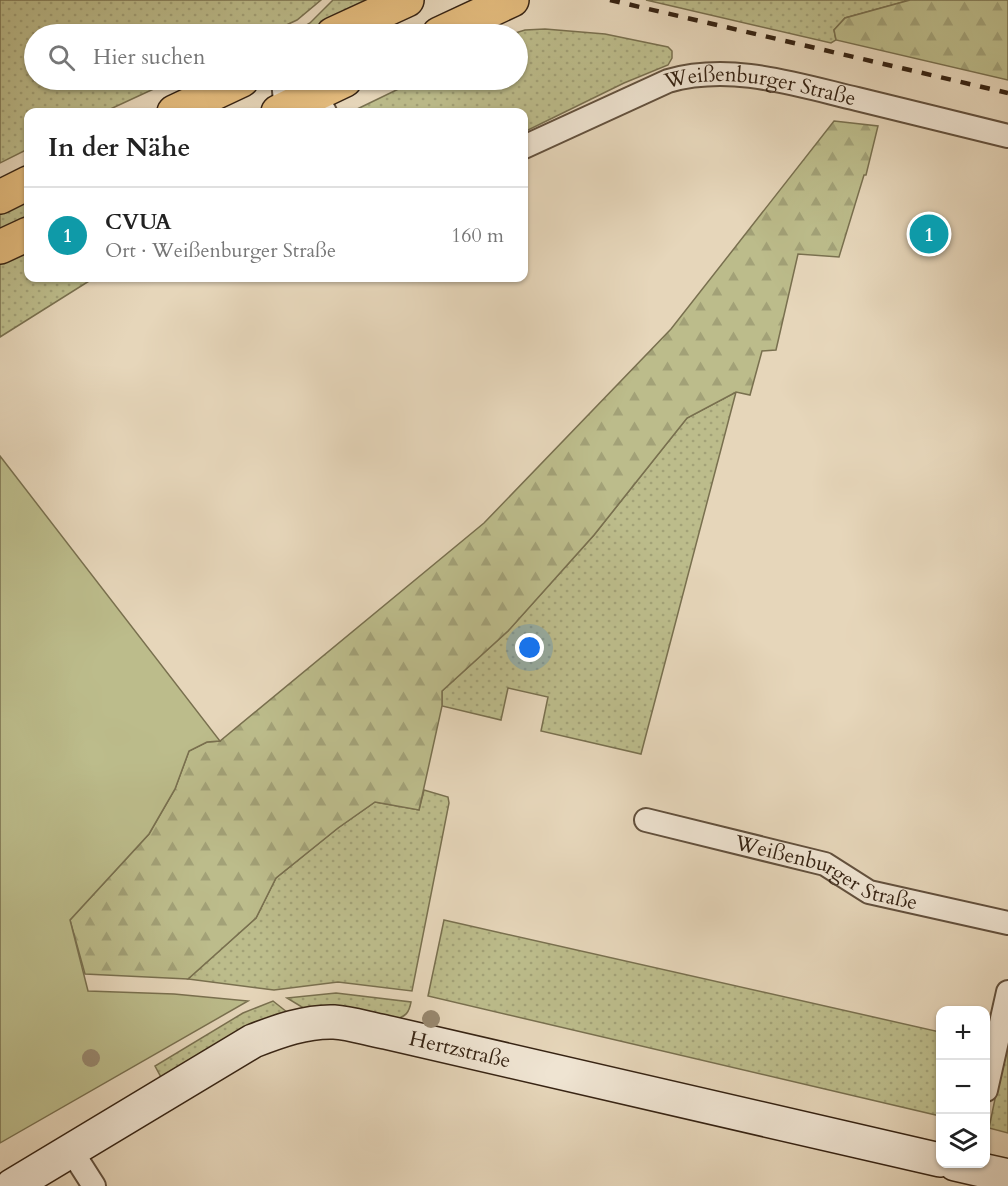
<!DOCTYPE html>
<html lang="de">
<head>
<meta charset="utf-8">
<style>
  body { margin:0; font-family:Cardo,serif; background:#f6f6f6; color:#222 }
  .controls { position:absolute; right:18px; bottom:18px; display:grid; overflow:hidden; border-radius:12px; box-shadow:0 2px 4px #0004 }
  .controls button { width:54px; height:54px; display:grid; place-items:center; padding:0; border:0; border-bottom:2px solid #e0e0e0; background:#fff; color:#222; font:30px sans-serif }
  .you { position:absolute; left:530px; top:648px; width:21px; height:21px; margin:-15px; border:4px solid #fff; border-radius:50%; background:#1a73e8; box-shadow:0 0 0 9px #1a73e833 }
  .badge { display:grid; place-items:center; width:39px; height:39px; border-radius:50%; background:#111827; color:#fff; font-size:20px; font-weight:700 }
  .pin { position:absolute; translate:-50% -50%; border:3px solid #fff; box-shadow:0 2px 6px #0006 }
  .list { margin:0; padding:0; list-style:none }
  h2 { display:flex; justify-content:space-between; align-items:center; height:78px; margin:0; padding:0 24px; font-size:26px }
  h2 small { font-size:20px; font-weight:400; color:#767676 }
  .list li { display:grid; grid-template-columns:39px 1fr auto; gap:18px; align-items:center; box-sizing:border-box; height:96px; padding:0 24px; border-top:2px solid #e0e0e0 }
  .list b { display:block; font-size:22px; white-space:nowrap }
  .list p { margin:0; font-size:20px; white-space:nowrap; color:#767676 }
  .list em { font-size:20px; font-style:normal; color:#767676 }
  .icon { flex:none; width:33px; height:33px; fill:none; stroke:currentColor; stroke-width:2; stroke-linecap:round; stroke-linejoin:round }
  .map { position:relative; flex:none; width:1008px; height:1186px; overflow:hidden }
  .search { position:absolute; background:#fff; box-shadow:0 2px 4px #0004; left:24px; top:24px; width:504px; height:66px; display:flex; align-items:center; gap:15px; box-sizing:border-box; padding:0 21px; border-radius:33px; color:#767676; font-size:22px }
  .panel { position:absolute; background:#fff; box-shadow:0 2px 4px #0004; left:24px; top:108px; width:504px; height:174px; border-radius:12px }
  .map>svg:first-child { display:block }
  .grass { fill:url(#grass-dots); stroke:#79704f; stroke-width:1.5 }
  .forest { fill:url(#forest-firs); stroke:#79704f; stroke-width:1.5 }
  .park { fill:#bcbc8b; stroke:#79704f; stroke-width:1.5 }
  .lines { fill:none; stroke-linecap:round; stroke-linejoin:round }
  .street-casing { stroke:#62503d; stroke-width:26 }
  .secondary-casing { stroke:#362313; stroke-width:36 }
  .primary-casing { stroke:#362313; stroke-width:36 }
  .street { stroke:#efe4d2; stroke-width:22 }
  .secondary { stroke:#efe4d2; stroke-width:33 }
  .primary { stroke:#e3bb7d; stroke-width:33 }
  .rail { stroke:#362313; stroke-width:4.5; stroke-dasharray:10 10; stroke-linecap:butt }
  .tree { fill:#98886f }
  .labels { text-anchor:middle; dominant-baseline:central; stroke-width:5; stroke-linejoin:round; paint-order:stroke }
  .street-label { font-size:21px; fill:#362313; stroke:#efe4d2 }
</style>
</head>
<body>
<div class="map">
<svg width="1008" height="1186" viewBox="0 0 1008 1186">
  <defs>
    <pattern id="grass-dots" width="8" height="8" patternUnits="userSpaceOnUse" patternTransform="scale(1.5)"><rect width="8" height="8" fill="#bcbc8b"/><path d="M2 2h.1M6 6h.1" fill="none" stroke="#a2a177" stroke-width="1.8" stroke-linecap="round"/></pattern>
    <pattern id="forest-firs" width="22" height="20" patternUnits="userSpaceOnUse" patternTransform="scale(1.5)"><rect width="22" height="20" fill="#bcbc8b"/><path d="M5 1l3.5 6h-7zM16 11l3.5 6h-7z" fill="#a2a177"/></pattern>
  </defs>
  <rect width="100%" height="100%" fill="#e6d6ba"/>
  <filter id="stains"><feTurbulence type="fractalNoise" baseFrequency=".00333" numOctaves="4"/><feColorMatrix values="0 0 0 0 .2 0 0 0 0 .09 0 0 0 0 .02 0 0 0 .5 -.17"/></filter>
  <radialGradient id="worn" r=".72"><stop offset=".6" stop-color="#630" stop-opacity="0"/><stop offset="1" stop-color="#630" stop-opacity=".3"/></radialGradient>
  <path class="grass" d="M0 0H321L297 20 267 34H34V80H173L104 112H28V149L0 163Z
    M333 0H379L307 34H291L310 23Z
    M646 0H910L845 18 834 30 836 40 831 43Z
    M545 29 605 34 668 47 672 51V58L668 65 624 83 524 132V112H351L417 80H518V34H512L525 30Z
    M28 196V217L0 231V209Z
    M28 246V278H94L0 337V260Z
    M736 392 641 754 541 731 548 697 508 688 501 720 442 706V691L508 631 594 535 687 418Z
    M424 790 448 797 449 803 412 991 338 982 274 990 188 979 256 918 276 878 338 828 375 802 419 810Z
    M444 920 940 1032V1116L428 996Z
    M336 993 411 1002C409 1013 406 1016 395 1020L315 1015 287 998Z
    M273 1001 292 1016 162 1079 155 1066 243 1013Z
    M1008 1036V1133L989 1128Z"/>
  <path class="forest" d="M910 0H1008V80L836 40 834 30 845 18Z
    M834 121 878 126 866 175H864L839 257 798 254 776 350 762 351 750 395 736 392 687 418 594 535 508 631 442 691V706L419 810 375 802 338 828 276 878 256 918 188 979 85 974 70 920 149 834 175 789 189 751 207 742 220 741 484 523 671 329Z"/>
  <path class="park" d="M0 456 220 741 207 742 189 751 175 789 149 834 70 920 88 991 174 994 248 1001 0 1143Z"/>
  <g class="lines">
    <g class="street-casing">
      <g id="street">
        <path d="M283 80 286 112"/>
        <path d="M301 80 315 94 325 112"/>
        <path id="s1" d="M524 147 668 81C731 63 794 84 857 99 907 111 958 124 1008 136"/>
        <path id="s2" d="M646 820 825 864 869 892 1008 923"/>
        <path d="M986 1090 1008 992"/>
        <path d="M71 1150 94 1186"/>
      </g>
    </g>
    <g class="secondary-casing">
      <g id="secondary">
        <path d="M955 1164 1008 1176"/>
        <path id="s3" d="M12 1186 253 1041C279 1031 306 1021 334 1022 351 1023 368 1029 385 1032L940 1160"/>
      </g>
    </g>
    <g class="primary-casing">
      <path id="primary" d="M333 34 407 0
        M439 34 512 0
        M174 112 242 80
        M278 112 345 80
        M0 197 28 183
        M0 247 28 234"/>
    </g>
    <use href="#street" class="street"/>
    <use href="#secondary" class="secondary"/>
    <use href="#primary" class="primary"/>
    <path class="rail" d="M610 0 1008 93"/>
  </g>
  <g class="tree">
    <circle cx="431" cy="1019" r="9"/>
    <circle cx="91" cy="1058" r="9"/>
  </g>
  <g class="labels">
    <g class="street-label">
      <text stroke="none"><textPath href="#s1" startOffset="252">Weißenburger Straße</textPath></text>
      <text stroke="none"><textPath href="#s2" startOffset="189">Weißenburger Straße</textPath></text>
      <text stroke="none"><textPath href="#s3" startOffset="494">Hertzstraße</textPath></text>
    </g>
  </g>
  <rect width="100%" height="100%" filter="url(#stains)"/>
  <rect width="100%" height="100%" fill="url(#worn)"/>
</svg>
<div class="controls">
<button>+</button>
<button>−</button>
<button><svg class="icon" aria-label="layers" viewBox="0 0 24 24"><path d="M12 4l9 5-9 5-9-5zM3 14l9 5 9-5"/></svg></button>
</div>
<div class="you"></div>
<div class="pin badge" style="left:929px;top:234px;background:#0f9aa8">1</div>
<div class="search"><svg class="icon" aria-label="search" viewBox="0 0 24 24"><circle cx="10" cy="10" r="6"/><path d="M15 15l6 6"/></svg>Hier suchen</div>
<section class="panel">
<h2>In der Nähe<small></small></h2>
<ul class="list">
<li><span class="badge" style="background:#0f9aa8">1</span><div><b>CVUA</b><p>Ort · Weißenburger Straße</p></div><em>160 m</em></li>
</ul>
</section>
</div>
</body>
</html>
